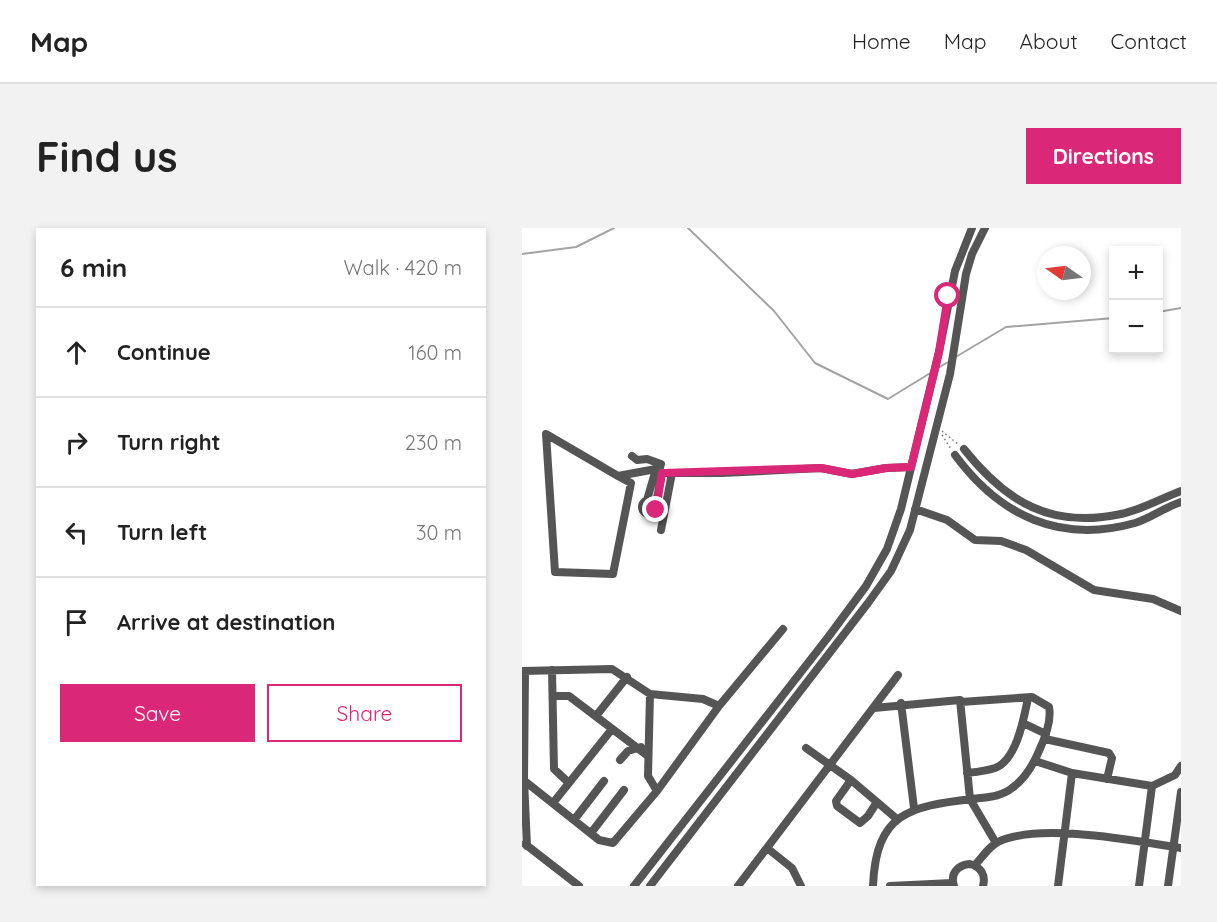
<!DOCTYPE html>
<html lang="en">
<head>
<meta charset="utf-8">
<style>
  body { margin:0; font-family:Quicksand,sans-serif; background:#f2f2f2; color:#222 }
  .controls { position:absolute; right:18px; top:18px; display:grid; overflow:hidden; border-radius:0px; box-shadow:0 3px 9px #0003 }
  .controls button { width:54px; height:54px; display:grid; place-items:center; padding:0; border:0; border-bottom:2px solid #e0e0e0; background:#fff; color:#222; font:30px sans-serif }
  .compass { position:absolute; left:515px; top:18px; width:54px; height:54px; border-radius:50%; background:#fff; box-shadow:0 3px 9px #0003; rotate:284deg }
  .stop { position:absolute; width:18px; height:18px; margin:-14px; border:4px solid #db2777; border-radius:50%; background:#fff }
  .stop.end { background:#db2777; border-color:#fff; box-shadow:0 2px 6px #0008 }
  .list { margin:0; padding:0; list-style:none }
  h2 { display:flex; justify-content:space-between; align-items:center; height:78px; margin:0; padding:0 24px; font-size:26px }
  h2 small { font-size:20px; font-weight:400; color:#767676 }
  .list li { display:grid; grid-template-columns:39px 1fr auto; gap:18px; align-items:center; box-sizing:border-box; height:90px; padding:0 24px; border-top:2px solid #e0e0e0 }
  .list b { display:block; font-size:22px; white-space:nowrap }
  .list em { font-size:20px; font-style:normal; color:#767676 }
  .actions { display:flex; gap:12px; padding:18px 24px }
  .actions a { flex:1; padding:14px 0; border:2px solid #db2777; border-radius:0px; text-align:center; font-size:21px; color:#db2777 }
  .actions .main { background:#db2777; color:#fff }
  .icon { flex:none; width:33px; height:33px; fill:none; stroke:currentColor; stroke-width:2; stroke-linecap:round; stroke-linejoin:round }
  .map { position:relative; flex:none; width:659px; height:658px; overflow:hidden; border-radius:0px }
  header { display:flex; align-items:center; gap:36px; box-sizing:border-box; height:84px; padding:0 30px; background:#fff; border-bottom:2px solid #e0e0e0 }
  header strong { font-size:28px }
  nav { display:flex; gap:33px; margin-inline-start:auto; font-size:21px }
  .intro { display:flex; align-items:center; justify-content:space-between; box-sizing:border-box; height:144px; padding:0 36px }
  h1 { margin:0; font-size:42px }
  .button { padding:15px 27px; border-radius:0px; background:#db2777; color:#fff; font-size:21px; font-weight:700 }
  main { display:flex; gap:36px; padding:0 36px }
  aside { flex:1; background:#fff; border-radius:0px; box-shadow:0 3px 9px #0003 }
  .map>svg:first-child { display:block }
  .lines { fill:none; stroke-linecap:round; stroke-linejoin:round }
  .stream { stroke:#a3a3a3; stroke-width:2 }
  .path { stroke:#777; stroke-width:1.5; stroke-dasharray:1.5 3; stroke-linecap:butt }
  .minor { stroke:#555; stroke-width:8 }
  .route { stroke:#db2777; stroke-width:8 }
</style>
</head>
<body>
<header>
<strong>Map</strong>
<nav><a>Home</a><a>Map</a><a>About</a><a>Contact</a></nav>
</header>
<div class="intro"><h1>Find us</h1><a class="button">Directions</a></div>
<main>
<aside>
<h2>6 min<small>Walk · 420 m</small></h2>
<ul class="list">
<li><svg class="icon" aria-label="ahead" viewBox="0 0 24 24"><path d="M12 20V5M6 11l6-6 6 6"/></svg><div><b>Continue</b></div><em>160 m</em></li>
<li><svg class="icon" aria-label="right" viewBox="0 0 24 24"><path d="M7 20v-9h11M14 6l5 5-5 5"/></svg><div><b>Turn right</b></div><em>230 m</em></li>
<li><svg class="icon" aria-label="left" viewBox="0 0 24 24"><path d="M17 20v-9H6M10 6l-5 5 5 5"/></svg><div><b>Turn left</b></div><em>30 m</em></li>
<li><svg class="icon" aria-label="arrive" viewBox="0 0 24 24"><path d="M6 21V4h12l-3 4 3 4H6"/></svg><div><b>Arrive at destination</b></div></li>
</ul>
<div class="actions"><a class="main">Save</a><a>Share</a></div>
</aside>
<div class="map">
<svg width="659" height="658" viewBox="0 0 659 658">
  <rect width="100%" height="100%" fill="#fff"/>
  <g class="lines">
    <path class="stream" d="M166 0 252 83 293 135 366 171 410 144
      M0 26 54 19 92 0
      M636 84 659 80
      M432 130 484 99 592 90
      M414 141 428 133"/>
    <path class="path" d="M420 203 437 217
      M420 207 429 221"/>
    <path class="minor" d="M442 221C484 274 529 301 599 286 619 282 640 270 659 263
      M433 227C478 288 538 316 613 295 629 290 643 279 659 274
      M110 228 115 232 125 231 139 236 137 243
      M96 248 109 255 91 346 33 344 24 206 96 248 134 241 140 245H200L299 240 330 246 364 240 389 239
      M120 279a7 7 0 1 1 14 0a7 7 0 1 1-14 0Z
      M125 272 134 241
      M134 275 140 245
      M393 281 425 292 453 312 479 313 504 322 572 362 631 371 659 383
      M139 302 150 245
      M30 442 32 541 47 555
      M0 443 90 441 128 466 181 471 197 478 135 563 91 615 77 612 0 551
      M3 443 2 552 5 618
      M128 466 126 548 135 563
      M32 468H47L126 528
      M379 475 392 580
      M197 478 261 401
      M352 480 438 472 448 571 474 615
      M74 488 105 449
      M501 495 524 506
      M523 511 587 525 590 530 585 551
      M284 520 329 552 375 591
      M98 532 106 523 119 519
      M513 533 550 545 630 558 653 547 659 538
      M445 545C454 544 464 543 473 540 495 532 502 489 506 470
      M329 552 314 573 315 578 338 595 346 588 355 574
      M31 575 90 501
      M52 592 82 553
      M69 605 102 562
      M3 616 57 658
      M245 620 270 640 279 658
      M453 637C460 630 467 618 476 614 517 594 614 613 659 620
      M112 658 307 408 344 358 365 321 379 281 417 124 433 43 450 0
      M128 658 346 375 369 343 388 302 428 146 444 46 450 26 463 0
      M216 658 376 447
      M351 658C354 585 387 578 451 571 465 569 479 569 490 560 503 551 511 537 517 523 523 510 530 493 527 479L510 469 439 474
      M368 658 430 655
      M432 658C428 646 435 637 448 636 459 639 464 647 461 658
      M536 658 550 545
      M617 658 630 558
      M646 658 659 564"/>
  </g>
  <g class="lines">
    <path class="route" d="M134 282 140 245 299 240 330 246 364 240 389 239 417 124 426 68"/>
  </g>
</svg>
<div class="controls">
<button>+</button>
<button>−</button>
</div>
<svg class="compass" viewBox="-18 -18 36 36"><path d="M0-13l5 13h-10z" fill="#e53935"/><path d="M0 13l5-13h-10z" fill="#767676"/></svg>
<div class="stop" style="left:426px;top:68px"></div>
<div class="stop end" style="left:134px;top:282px"></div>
</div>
</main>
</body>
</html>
